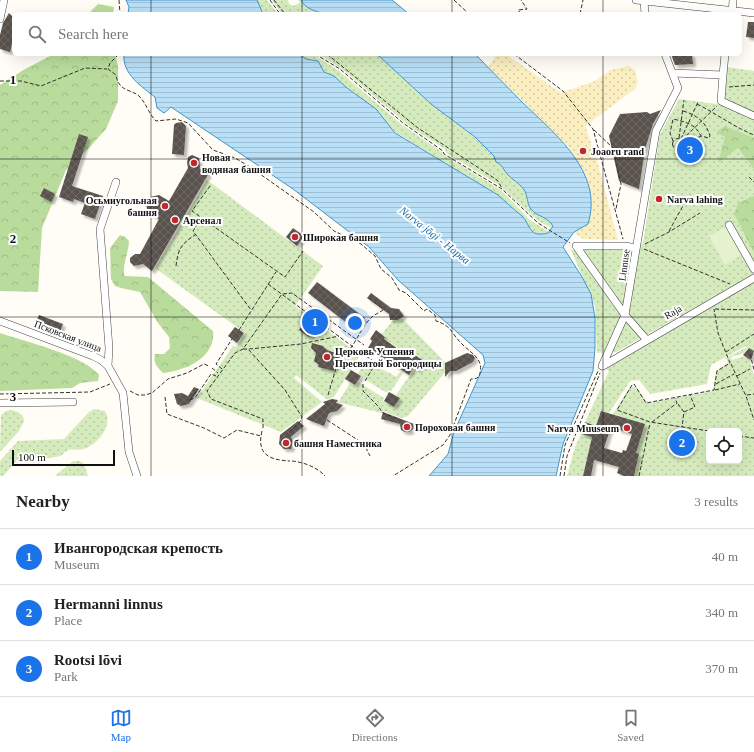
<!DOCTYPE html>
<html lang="en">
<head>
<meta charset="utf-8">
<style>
  body { margin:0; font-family:"Times New Roman",serif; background:#f6f6f6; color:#222 }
  .controls { position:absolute; right:12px; bottom:12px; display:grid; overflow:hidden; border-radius:6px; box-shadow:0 4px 16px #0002 }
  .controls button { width:36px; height:36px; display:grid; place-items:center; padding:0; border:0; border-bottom:1px solid #e0e0e0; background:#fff; color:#222; font:20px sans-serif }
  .scale { position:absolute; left:12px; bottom:10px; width:103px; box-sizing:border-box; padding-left:4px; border:2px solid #111; border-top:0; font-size:11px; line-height:14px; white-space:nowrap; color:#111; -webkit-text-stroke:3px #fff; paint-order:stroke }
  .you { position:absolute; left:355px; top:323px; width:14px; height:14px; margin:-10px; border:3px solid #fff; border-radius:50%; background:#1a73e8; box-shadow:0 0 0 6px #1a73e833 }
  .badge { display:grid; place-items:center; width:26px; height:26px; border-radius:50%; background:#1a73e8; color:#fff; font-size:13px; font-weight:700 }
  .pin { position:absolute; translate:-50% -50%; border:2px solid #fff; box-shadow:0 1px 4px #0006 }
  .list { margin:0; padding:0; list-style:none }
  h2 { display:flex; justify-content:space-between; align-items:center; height:52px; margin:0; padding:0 16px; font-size:17px }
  h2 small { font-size:13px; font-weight:400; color:#767676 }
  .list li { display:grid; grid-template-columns:26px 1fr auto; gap:12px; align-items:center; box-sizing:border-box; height:56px; padding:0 16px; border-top:1px solid #e0e0e0 }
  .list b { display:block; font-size:15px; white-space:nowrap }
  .list p { margin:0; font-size:13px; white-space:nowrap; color:#767676 }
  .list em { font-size:13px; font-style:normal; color:#767676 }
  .icon { flex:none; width:22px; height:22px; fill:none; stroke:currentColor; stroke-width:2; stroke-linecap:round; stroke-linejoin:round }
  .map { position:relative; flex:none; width:754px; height:476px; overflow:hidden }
  .search { position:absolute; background:#fff; box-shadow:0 4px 16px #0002; left:12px; right:12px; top:12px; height:44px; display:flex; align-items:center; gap:10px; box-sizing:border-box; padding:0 14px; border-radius:6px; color:#767676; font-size:15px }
  .sheet { height:220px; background:#fff }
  nav { display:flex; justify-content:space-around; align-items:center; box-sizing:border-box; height:56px; border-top:1px solid #e0e0e0; background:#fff; font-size:11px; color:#767676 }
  nav a { display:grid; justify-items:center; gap:2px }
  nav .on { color:#1a73e8 }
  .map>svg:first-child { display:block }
  .grass { fill:url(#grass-dots); fill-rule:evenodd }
  .forest { fill:url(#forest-crowns) }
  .sand { fill:url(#sand-dots) }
  .pitch { fill:#e6f2cf }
  .water { fill:url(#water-rules); stroke:#3f96cf }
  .building { fill:url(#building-cross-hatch); fill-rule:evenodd; filter:url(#shadow) }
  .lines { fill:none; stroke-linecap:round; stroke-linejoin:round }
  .minor-casing { stroke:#444; stroke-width:8 }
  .path { stroke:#333; stroke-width:1; stroke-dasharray:4 2; stroke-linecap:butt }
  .minor { stroke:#fff; stroke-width:7 }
  .grid { fill:none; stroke:#111; stroke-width:1; stroke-opacity:0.55 }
  .poi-dot { fill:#c4262e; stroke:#fff; stroke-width:1.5 }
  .labels { text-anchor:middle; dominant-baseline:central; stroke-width:4; stroke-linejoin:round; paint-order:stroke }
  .poi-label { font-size:10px; font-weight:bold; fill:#111; stroke:#fff; text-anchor:start }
  .street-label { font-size:10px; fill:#111; stroke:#fff }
  .water-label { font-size:11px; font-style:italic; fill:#1768a6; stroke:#fff }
  .grid-label { font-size:13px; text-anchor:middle; font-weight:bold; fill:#111; stroke:#fff; stroke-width:4; stroke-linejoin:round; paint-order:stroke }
</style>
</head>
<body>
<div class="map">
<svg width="754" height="476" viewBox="0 0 754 476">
  <defs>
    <pattern id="grass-dots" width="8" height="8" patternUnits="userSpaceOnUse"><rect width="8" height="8" fill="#d5ebbd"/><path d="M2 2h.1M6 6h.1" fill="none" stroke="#b6c8a1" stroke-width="1.8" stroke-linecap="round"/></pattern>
    <pattern id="forest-crowns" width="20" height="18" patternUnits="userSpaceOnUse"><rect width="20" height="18" fill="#b9dc9c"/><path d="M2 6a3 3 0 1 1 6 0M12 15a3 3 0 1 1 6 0" fill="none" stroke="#9ebc85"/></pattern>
    <pattern id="sand-dots" width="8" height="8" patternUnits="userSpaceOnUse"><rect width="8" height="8" fill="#fbeec1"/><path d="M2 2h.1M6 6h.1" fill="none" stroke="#d6cba5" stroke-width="1.8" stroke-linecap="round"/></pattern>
    <pattern id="water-rules" width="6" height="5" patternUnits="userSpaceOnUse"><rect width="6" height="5" fill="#b9e0f7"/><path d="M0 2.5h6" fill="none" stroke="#9ebfd3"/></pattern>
    <pattern id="building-cross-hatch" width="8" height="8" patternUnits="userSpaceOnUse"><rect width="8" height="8" fill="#5a524d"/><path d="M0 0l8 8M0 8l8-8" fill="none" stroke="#6d6662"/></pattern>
    <filter id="shadow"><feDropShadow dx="3" dy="3" stdDeviation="1" flood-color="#0004"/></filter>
  </defs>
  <rect width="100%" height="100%" fill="#fffdf5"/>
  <path class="grass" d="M257 0H267L278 14H263Z
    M272 0H288L289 4 293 6 300 3 298 0H301C305 9 316 11 324 14H282Z
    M299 54H313L339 71 401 124 442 152V154L501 190 530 220 549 232C531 240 531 226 522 217 514 209 506 202 498 195L395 132 376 109 347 88 334 77 324 72 319 63 316 60 305 59Z
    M318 54H373L379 56 431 104 483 144 494 156 508 175 522 187 526 193 527 201 536 214 549 219 553 226 552 228 538 221 499 185 446 153 445 149 409 126 341 68Z
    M726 67 754 71V273L750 277 616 352 597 353 595 306 571 250 630 249 643 243 660 134 679 99 717 104 724 99Z
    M207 180 323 266 295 306 360 355 334 397 328 400 296 375 294 378 322 402 281 432 197 398 233 346 236 347 245 333 155 268Z
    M754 278V351L748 348 744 353 731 357 732 360 745 356 749 358 754 375V476H634L639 455 636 453 645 425 613 414 630 387H636L648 403 713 391 716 371 728 363 726 358 747 347 746 346 711 365 707 384 650 394 639 380 630 381 609 413 601 411 596 426 585 422 609 371 602 366ZM709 431H739V461H709Z
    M401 317 446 363 447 370 408 416 401 418 383 411 382 413 341 403 339 401 350 383 355 386 358 382 384 398 383 401 394 407 400 398 396 395 415 368 418 370 425 361 414 353 411 357 384 338 386 336 382 334 393 320H398Z
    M366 362C377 368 386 370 396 377L401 371 403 373 391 391 389 390 387 393 361 377 358 373Z
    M94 409 105 411C114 424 97 446 83 449 79 451 72 448 68 450 65 451 63 455 60 456 52 459 29 458 19 458L3 476H0V461L18 441 64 439 89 412Z
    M12 410 18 412 23 416 24 421 19 431 0 452 1 415 6 411Z
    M581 434 592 437 583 476H567L575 447Z
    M73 461H80L84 464 88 476H55Z"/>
  <path class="forest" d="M98 4 114 7 113 14H88Z
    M54 54H115L118 66V101L106 129 89 148 66 170 42 228 38 292 0 291V85L25 69Z
    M725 126 754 138V169L738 148 718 163 725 137 716 132Z
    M754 196V253L734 214 738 203Z
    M120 235 125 237 129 241C129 251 121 269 125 276L148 277 213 331C216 358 185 371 163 373 157 367 153 363 155 354H164L170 348 169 337 158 323 140 292 121 288 115 286 111 279 110 248Z
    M0 333C26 342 83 355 99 375L98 381 80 383 72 388 0 391Z"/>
  <path class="sand" d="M497 54H506L561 93 595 81 611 70 629 66 635 70 638 82 635 89 585 126 597 160 618 240 583 239 574 232 580 229 591 202 586 175 568 146 488 67Z"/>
  <path class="pitch" d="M726 227 741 255 725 265 709 236Z"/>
  <path class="water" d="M126 0H257L263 14H128L129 7Z
    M301 0H392L409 14H324C316 11 305 9 301 0Z
    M124 54H299L306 59 318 61 324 72 334 76 347 88 376 109 395 133 498 195C506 202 513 209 522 216 531 225 528 238 548 233L553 226C547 216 537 217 531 209 527 204 528 199 526 194 524 186 514 181 508 175 504 171 502 164 496 162L494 156 475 137 431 104 379 56 373 54H475C491 70 506 86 522 102 555 134 604 172 588 224L574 232 563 247 582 277 591 294 595 318V348L593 371 563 444 556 476H429L448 454 454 432 485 363 483 355 398 280 369 247 293 189 171 107 164 113 157 108 155 97C142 87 122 74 124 54Z"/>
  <path class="building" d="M9 13 14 18V36L10 52 0 49V35L3 23Z
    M748 22H754V38L746 37Z
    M671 54H692L693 64 675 65Z
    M661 110 653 124 645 149 639 189 619 181 609 136 620 114 647 112 650 114Z
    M182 122 186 126 184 155 172 154 174 125 176 123Z
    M79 134 88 137 72 186 103 196 95 219 81 214 85 203 74 199 73 202 59 197Z
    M192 155 199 158 200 167 209 173 152 271 143 264 134 266 130 262V258L135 254H140L159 219 148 213 146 204 150 197 159 195 169 201 188 168 187 163 188 157Z
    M44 188 55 194 51 202 40 196Z
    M293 228 304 236 297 246 286 237Z
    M317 282 365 318 356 330 308 293Z
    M371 293 391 308 399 309 404 316 398 320H390L389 314 367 298Z
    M39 315 63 324 59 334 35 324Z
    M304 323 314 330 309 337 299 330Z
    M235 327 244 333 237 343 228 336Z
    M376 330 385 337 384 339 412 359 415 355 424 361 418 370 414 367 409 375 368 348 372 341 370 339Z
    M312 343 323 346 327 350 338 354V357L342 358 340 366 335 365 334 371 318 367 319 365 314 361 316 353 311 348Z
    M749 348 754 351 751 360 743 355Z
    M467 353 473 355 475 358 473 362 456 371H450L445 377V363Z
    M351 370 361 376 355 385 345 379Z
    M194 387 199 389 189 404 181 406 177 404 174 394 182 393 188 396Z
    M389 392 400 398 394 407 384 401Z
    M332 399 338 400 336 403 343 405 337 411 329 413 324 426 306 419 325 404 323 402Z
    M601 411 645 424 636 453 639 454 634 476H624L617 473 619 467 594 460 591 476H583L592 437 581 434 585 422 596 426ZM611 427 632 434 626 451 623 450 622 453 604 448Z
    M383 412 414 424 413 429 409 432H405L401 430 400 424 381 419Z
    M298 421 304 426 291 437 293 442 291 449H284L279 444 280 435Z"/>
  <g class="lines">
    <g class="minor-casing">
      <path id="minor" d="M636 0 754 13
        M644 1 645 14
        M732 14 733 0
        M0 19 4 0
        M673 73 723 75 725 54
        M723 75 721 101 754 116
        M729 225 754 269
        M636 248 625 246H576L625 315 646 339
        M0 321 93 356 101 360 108 366 123 393 129 452 137 476
        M108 366 109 348 100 229 116 182
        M602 366 625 315 656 131 678 88 665 54
        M603 366 754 278
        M0 403 73 402"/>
    </g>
    <path class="path" d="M119 0 120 14
      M270 0 280 14
      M274 0 285 14
      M454 0 469 14
      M521 14 518 10 527 9 521 0
      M580 14 583 0
      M116 54 117 56 110 63 108 69 116 75C119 93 133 89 140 97 147 105 149 114 156 121L176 119 188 123 213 150 235 158 250 167 314 212 334 231 361 244 375 256 381 269 392 278 399 290 406 293 424 311 427 309 435 315 436 321C452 326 451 333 461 343 469 352 484 358 480 373 479 378 476 379 471 379L450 435 443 445 393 476
      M315 54 340 69 403 123 443 151 444 154 502 189 538 223 570 243
      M327 54 418 128 497 180 502 188
      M514 54 563 91 593 129 623 239
      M0 81H21L41 86 85 68 107 69
      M729 87 754 85
      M697 104C717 114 734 127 754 135
      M683 111C697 115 706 122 710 136L709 138 701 136 684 144
      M594 130 613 148 621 184 616 209
      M679 138 684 100
      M672.5 144a5.5 5.5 0 1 1 11 0a5.5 5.5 0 1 1-11 0Z
      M681 139 698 102
      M682 140 717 106
      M673 141 670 133 673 119C686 122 695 124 701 136
      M749 177 754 182
      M210 186 192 211 285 277 303 251
      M201 218 193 231 251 310
      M669 231 689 195
      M645 244 669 232 700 213
      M644 249 730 284
      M176 266C178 249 181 244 195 235
      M268 284 364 355
      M715 309 754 310
      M239 330 276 272
      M243 349H248L285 390 302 417 300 422 287 434
      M249 349 301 344 339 336
      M726 352 754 334
      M750 354 754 370
      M366 356 376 363
      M335 363 339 364 341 357C356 348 359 328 372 317 375 314 379 313 383 310V309L369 298
      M731 364 746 396 754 420
      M212 368 218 373
      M222 369 216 364 232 339
      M737 376 750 369
      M365 381 376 363 384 359 393 365
      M363 384V391L378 406 383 413 398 419
      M716 384 734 374
      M715 390 740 384
      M130 391 138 395H145L152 393 168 379 187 373 204 364 209 366
      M0 394 90 392 110 384
      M328 395 337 365
      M747 395 754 394
      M165 397 167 414 204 428 224 438 237 430 261 436
      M190 400 195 398 211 374 216 376
      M190 400 198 389
      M678 404 684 412 682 427
      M684 412 695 407 690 395
      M327 420 364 444 370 456
      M652 422 677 403 675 398
      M263 428V419L211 399 207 391 235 353 243 349 282 294 292 293 364 345
      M262 431C256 455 270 460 290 461
      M709 431 650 422 617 410 632 385 634 384 646 403 714 390 717 371 730 363 718 333 714 309
      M739 436 754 438
      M292 461C303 462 317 467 325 476
      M560 476 565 445 598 371
      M564 476 567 456 600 373
      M639 476 650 423"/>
    <use href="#minor" class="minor"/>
  </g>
  <path class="grid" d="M151 0V14M302 0V14M452 0V14M603 0V14M151 54V476M302 54V476M452 54V476M603 54V476M0 159H754M0 317H754"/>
  <g class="poi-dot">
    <circle cx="583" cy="151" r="4"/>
    <circle cx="194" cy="163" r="4"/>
    <circle cx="659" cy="199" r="4"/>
    <circle cx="165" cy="206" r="4"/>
    <circle cx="175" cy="220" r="4"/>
    <circle cx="295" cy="237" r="4"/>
    <circle cx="327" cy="357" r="4"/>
    <circle cx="407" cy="427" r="4"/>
    <circle cx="627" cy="428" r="4"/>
    <circle cx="286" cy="443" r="4"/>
  </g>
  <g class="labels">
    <g class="poi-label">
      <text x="591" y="151">Joaoru rand</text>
      <text x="202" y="157">Новая<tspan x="202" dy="12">водяная башня</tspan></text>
      <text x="667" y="199">Narva lahing</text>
      <text x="157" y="200" text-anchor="end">Осьмиугольная<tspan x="157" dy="12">башня</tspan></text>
      <text x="183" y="220">Арсенал</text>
      <text x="303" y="237">Широкая башня</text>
      <text x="335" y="351">Церковь Успения<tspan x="335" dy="12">Пресвятой Богородицы</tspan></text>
      <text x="415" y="427">Пороховая башня</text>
      <text x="619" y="428" text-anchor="end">Narva Muuseum</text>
      <text x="294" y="443">башня Наместника</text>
    </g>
    <g class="street-label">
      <text transform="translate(624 265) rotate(-82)">Linnuse</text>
      <text transform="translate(673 312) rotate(-30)">Raja</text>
      <text transform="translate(68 336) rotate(21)">Псковская улица</text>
    </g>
    <g class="water-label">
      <text transform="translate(435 235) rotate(38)">Narva jõgi - Нарва</text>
    </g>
  </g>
  <g class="grid-label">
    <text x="13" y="84">1</text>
    <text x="13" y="243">2</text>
    <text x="13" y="401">3</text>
  </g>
</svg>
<div class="controls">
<button><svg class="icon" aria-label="locate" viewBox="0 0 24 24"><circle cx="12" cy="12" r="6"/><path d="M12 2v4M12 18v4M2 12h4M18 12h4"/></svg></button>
</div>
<div class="scale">100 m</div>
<div class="you"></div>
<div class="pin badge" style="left:315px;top:322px">1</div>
<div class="pin badge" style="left:682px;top:443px">2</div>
<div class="pin badge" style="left:690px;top:150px">3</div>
<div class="search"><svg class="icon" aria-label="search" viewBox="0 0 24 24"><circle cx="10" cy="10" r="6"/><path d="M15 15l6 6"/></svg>Search here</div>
</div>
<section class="sheet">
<h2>Nearby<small>3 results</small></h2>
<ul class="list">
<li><span class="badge">1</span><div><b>Ивангородская крепость</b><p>Museum</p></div><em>40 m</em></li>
<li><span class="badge">2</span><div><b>Hermanni linnus</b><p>Place</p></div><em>340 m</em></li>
<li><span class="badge">3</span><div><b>Rootsi lõvi</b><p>Park</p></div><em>370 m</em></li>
</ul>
</section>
<nav>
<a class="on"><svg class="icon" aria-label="map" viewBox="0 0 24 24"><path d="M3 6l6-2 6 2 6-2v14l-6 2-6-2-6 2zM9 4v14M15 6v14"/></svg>Map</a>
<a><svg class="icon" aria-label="directions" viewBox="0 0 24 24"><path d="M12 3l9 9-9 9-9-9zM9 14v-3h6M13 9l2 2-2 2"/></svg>Directions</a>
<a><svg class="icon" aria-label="saved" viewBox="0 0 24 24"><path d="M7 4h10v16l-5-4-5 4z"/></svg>Saved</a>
</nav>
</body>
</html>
